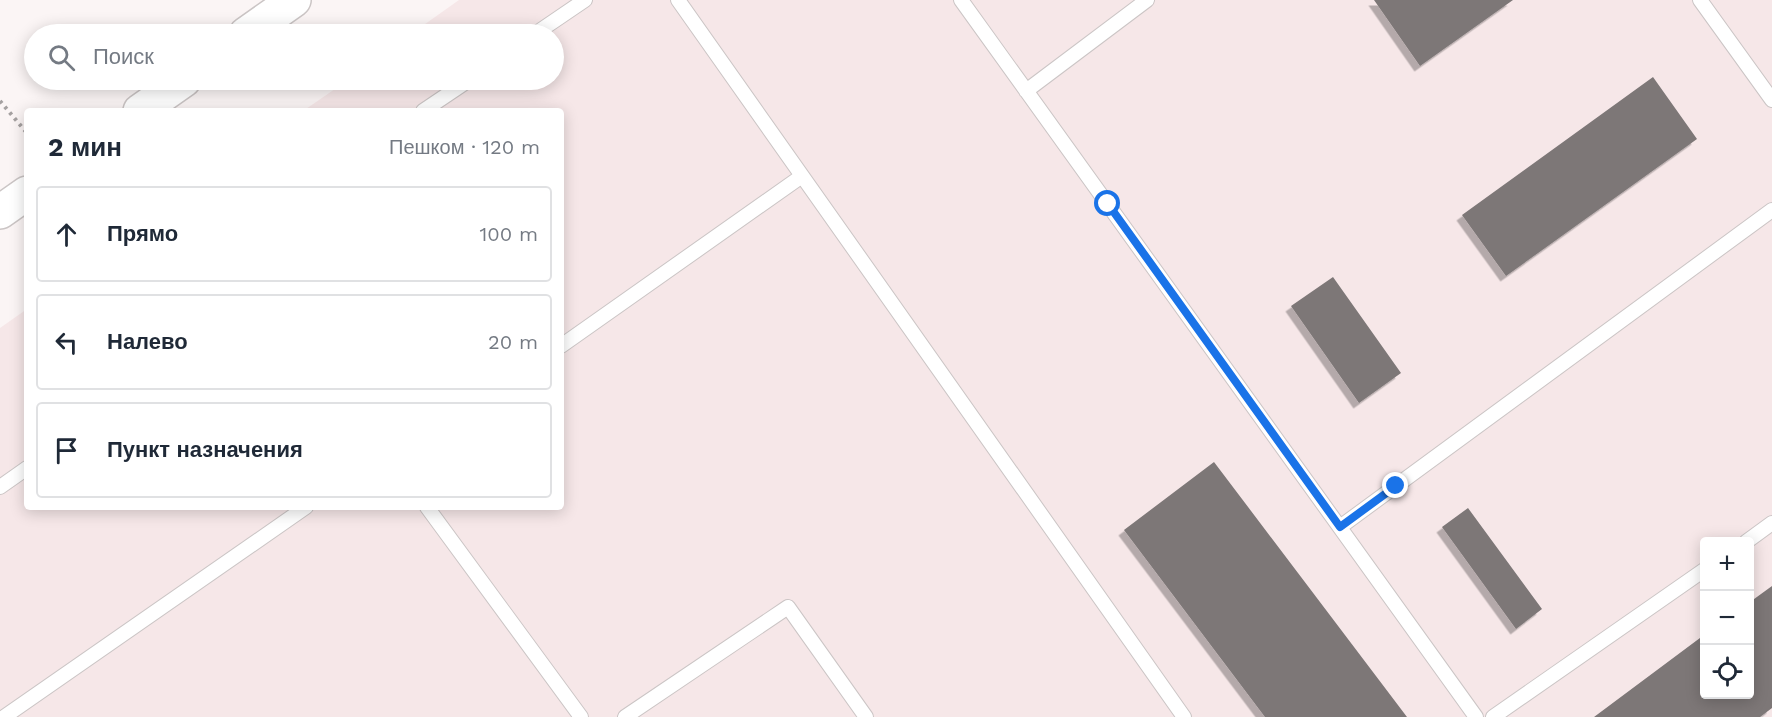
<!DOCTYPE html>
<html lang="ru">
<head>
<meta charset="utf-8">
<style>
  body { margin:0; font-family:"Work Sans",sans-serif; background:#f2f2f3; color:#1f2937 }
  .controls { position:absolute; right:18px; bottom:18px; display:grid; overflow:hidden; border-radius:6px; box-shadow:0 3px 15px #0003 }
  .controls button { width:54px; height:54px; display:grid; place-items:center; padding:0; border:0; border-bottom:2px solid #e0e1e3; background:#fff; color:#1f2937; font:30px sans-serif }
  .stop { position:absolute; width:18px; height:18px; margin:-14px; border:4px solid #1a73e8; border-radius:50%; background:#fff }
  .stop.end { background:#1a73e8; border-color:#fff; box-shadow:0 2px 6px #0008 }
  .list { margin:0; padding:0; list-style:none }
  h2 { display:flex; justify-content:space-between; align-items:center; height:78px; margin:0; padding:0 24px; font-size:26px }
  h2 small { font-size:20px; font-weight:400; color:#747a83 }
  .list li { display:grid; grid-template-columns:39px 1fr auto; gap:18px; align-items:center; box-sizing:border-box; height:96px; margin:0 12px 12px; padding:0 12px; border:2px solid #e0e1e3; border-radius:6px }
  .list b { display:block; font-size:22px; white-space:nowrap }
  .list em { font-size:20px; font-style:normal; color:#747a83 }
  .icon { flex:none; width:33px; height:33px; fill:none; stroke:currentColor; stroke-width:2; stroke-linecap:round; stroke-linejoin:round }
  .map { position:relative; flex:none; width:1772px; height:717px; overflow:hidden }
  .search { position:absolute; background:#fff; box-shadow:0 3px 15px #0003; left:24px; top:24px; width:540px; height:66px; display:flex; align-items:center; gap:15px; box-sizing:border-box; padding:0 21px; border-radius:33px; color:#747a83; font-size:22px }
  .panel { position:absolute; background:#fff; box-shadow:0 3px 15px #0003; left:24px; top:108px; width:540px; height:402px; border-radius:6px }
  .map>svg:first-child { display:block }
  .built { fill:#f6e7e8; fill-rule:evenodd }
  .building { fill:#7d7777; filter:url(#shadow) }
  .lines { fill:none; stroke-linecap:round; stroke-linejoin:round }
  .service-casing { stroke:#cbc5c5; stroke-width:16 }
  .secondary-casing { stroke:#cbc5c5; stroke-width:36 }
  .path { stroke:#a5a1a1; stroke-width:4; stroke-dasharray:3 4.5; stroke-linecap:butt }
  .service { stroke:#fff; stroke-width:14 }
  .secondary { stroke:#fff; stroke-width:33 }
  .route { stroke:#1a73e8; stroke-width:8 }
</style>
</head>
<body>
<div class="map">
<svg width="1772" height="717" viewBox="0 0 1772 717">
  <defs>
    <filter id="shadow"><feDropShadow dx="-5.5" dy="5.5" stdDeviation="0" flood-color="#0004"/></filter>
  </defs>
  <rect width="100%" height="100%" fill="#fbf5f5"/>
  <path class="built" d="M459 0H1772V717H0V328L27 309V507H561V111H303L348 80H554V34H411ZM1704 542H1750V694H1704Z"/>
  <path class="building" d="M1374 0H1513L1420 66Z
    M1653 77 1697 139 1506 276 1462 215Z
    M1333 277 1401 373 1359 403 1291 306Z
    M1214 462 1407 717H1265L1124 530Z
    M1468 508 1542 609 1516 629 1442 527Z
    M1772 586V708L1760 717H1594L1704 635V694H1750V602Z"/>
  <g class="lines">
    <g class="service-casing">
      <path id="service" d="M678 0 1184 717
        M961 0 1476 717
        M1700 0 1772 100
        M535 34 585 0
        M1026 91 1147 0
        M423 111 469 80
        M561 346 802 176
        M0 487 27 468
        M427 507 581 717
        M1340 527 1772 210
        M1746 542 1772 523
        M4 717 306 507
        M625 717 788 607 866 717
        M1493 717 1704 570"/>
    </g>
    <g class="secondary-casing">
      <path id="secondary" d="M246 34 294 0
        M140 111 184 80
        M0 212 27 193"/>
    </g>
    <path class="path" d="M0 101 27 133"/>
    <use href="#service" class="service"/>
    <use href="#secondary" class="secondary"/>
  </g>
  <g class="lines">
    <path class="route" d="M1108 204 1340 527 1396 486"/>
  </g>
</svg>
<div class="controls">
<button>+</button>
<button>−</button>
<button><svg class="icon" aria-label="locate" viewBox="0 0 24 24"><circle cx="12" cy="12" r="6"/><path d="M12 2v4M12 18v4M2 12h4M18 12h4"/></svg></button>
</div>
<div class="stop" style="left:1108px;top:204px"></div>
<div class="stop end" style="left:1396px;top:486px"></div>
<div class="search"><svg class="icon" aria-label="search" viewBox="0 0 24 24"><circle cx="10" cy="10" r="6"/><path d="M15 15l6 6"/></svg>Поиск</div>
<section class="panel">
<h2>2 мин<small>Пешком · 120 m</small></h2>
<ul class="list">
<li><svg class="icon" aria-label="ahead" viewBox="0 0 24 24"><path d="M12 20V5M6 11l6-6 6 6"/></svg><div><b>Прямо</b></div><em>100 m</em></li>
<li><svg class="icon" aria-label="left" viewBox="0 0 24 24"><path d="M17 20v-9H6M10 6l-5 5 5 5"/></svg><div><b>Налево</b></div><em>20 m</em></li>
<li><svg class="icon" aria-label="arrive" viewBox="0 0 24 24"><path d="M6 21V4h12l-3 4 3 4H6"/></svg><div><b>Пункт назначения</b></div></li>
</ul>
</section>
</div>
</body>
</html>
